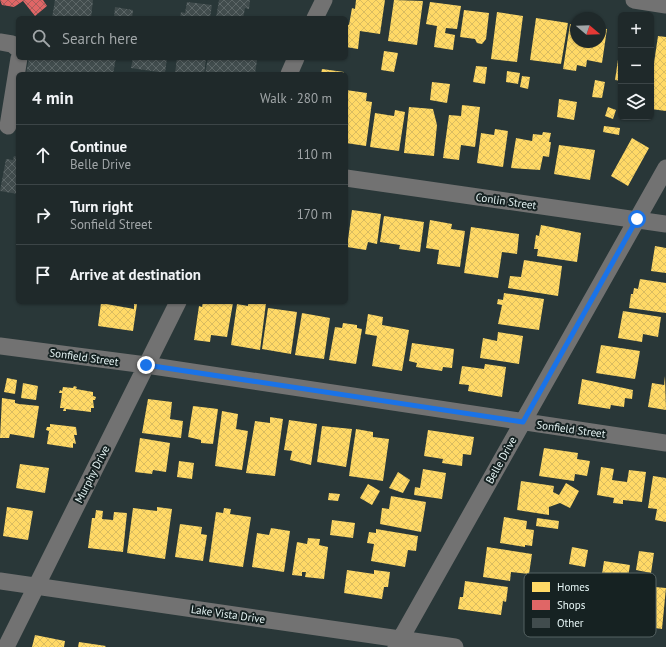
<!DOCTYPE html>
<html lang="en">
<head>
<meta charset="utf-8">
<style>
  body { margin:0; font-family:"PT Sans",sans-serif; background:#273132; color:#f1f3f6 }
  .controls { position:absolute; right:12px; top:12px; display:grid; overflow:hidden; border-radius:6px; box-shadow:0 1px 3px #0004 }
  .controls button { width:36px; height:36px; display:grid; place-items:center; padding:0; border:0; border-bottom:1px solid #3c4547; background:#1f292a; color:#f1f3f6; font:20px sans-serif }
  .compass { position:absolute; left:570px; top:12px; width:36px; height:36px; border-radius:50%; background:#1f292a; box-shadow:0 1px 3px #0004; rotate:109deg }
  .stop { position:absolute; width:12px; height:12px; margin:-9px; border:3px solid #1a73e8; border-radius:50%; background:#fff }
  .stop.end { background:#1a73e8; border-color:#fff; box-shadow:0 1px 4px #0008 }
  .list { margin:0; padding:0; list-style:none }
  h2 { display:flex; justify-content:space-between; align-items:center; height:52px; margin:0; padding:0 16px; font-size:17px }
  h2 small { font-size:13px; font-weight:400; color:#a1a6a8 }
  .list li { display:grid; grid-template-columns:26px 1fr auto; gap:12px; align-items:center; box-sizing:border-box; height:60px; padding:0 16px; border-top:1px solid #3c4547 }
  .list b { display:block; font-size:15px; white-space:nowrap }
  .list p { margin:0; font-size:13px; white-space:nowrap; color:#a1a6a8 }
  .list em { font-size:13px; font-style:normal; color:#a1a6a8 }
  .icon { flex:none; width:22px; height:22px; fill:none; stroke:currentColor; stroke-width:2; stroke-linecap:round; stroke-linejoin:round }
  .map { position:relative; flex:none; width:666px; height:647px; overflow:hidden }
  .search { position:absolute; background:#1f292a; box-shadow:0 1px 3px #0004; left:16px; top:16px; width:332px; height:44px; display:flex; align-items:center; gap:10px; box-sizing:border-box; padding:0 14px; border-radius:6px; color:#a1a6a8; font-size:15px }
  .panel { position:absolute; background:#1f292a; box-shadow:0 1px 3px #0004; left:16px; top:72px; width:332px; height:232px; border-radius:6px }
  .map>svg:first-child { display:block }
  .homes { fill:url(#homes-cross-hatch) }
  .shops { fill:url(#shops-cross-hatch) }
  .building { fill:url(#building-cross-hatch) }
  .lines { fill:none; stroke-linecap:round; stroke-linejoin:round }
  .minor { stroke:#727272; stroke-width:17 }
  .route { stroke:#1a73e8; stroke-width:5 }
  .labels { text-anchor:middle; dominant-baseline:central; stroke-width:4; stroke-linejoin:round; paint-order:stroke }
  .street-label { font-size:11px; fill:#e7f6f6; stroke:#162222 }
  .key { fill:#162222; stroke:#556262; stroke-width:1 }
  .key-label { font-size:11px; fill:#e7f6f6 }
</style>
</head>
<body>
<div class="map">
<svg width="666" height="647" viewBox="0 0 666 647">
  <defs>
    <pattern id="homes-cross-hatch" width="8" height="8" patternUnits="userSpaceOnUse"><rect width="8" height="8" fill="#ffd966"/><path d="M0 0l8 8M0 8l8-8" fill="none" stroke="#dabc60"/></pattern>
    <pattern id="shops-cross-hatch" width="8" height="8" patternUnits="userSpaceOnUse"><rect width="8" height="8" fill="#e06666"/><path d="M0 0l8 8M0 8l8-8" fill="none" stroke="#aa5c5c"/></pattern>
    <pattern id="building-cross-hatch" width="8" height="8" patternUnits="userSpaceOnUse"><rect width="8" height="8" fill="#414c4d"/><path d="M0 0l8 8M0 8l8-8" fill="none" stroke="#5c6667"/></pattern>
  </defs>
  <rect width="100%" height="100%" fill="#293738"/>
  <path class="homes" d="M356 0H385L380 34 360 31 358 49 346 47V24L349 25 352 8 355 9Z
    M394 0 423 1 417 45 388 41Z
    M430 2 461 6 457 29 446 28 445 33 455 35 453 50 434 47 437 26 426 24Z
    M464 10 489 13 486 39 482 44 477 43 475 39 460 37Z
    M497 12 523 16 517 62 491 59Z
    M536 18 568 23 561 64 530 60Z
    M570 24 576 25V42H600V28L607 29 602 63 587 60 586 67 577 65 576 71 563 69Z
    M658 36 666 37V111L651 109V83Z
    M620 46H621V81L615 80Z
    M384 51 398 53 394 72 381 70Z
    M476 66 487 67 485 84 473 82Z
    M322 69 344 72V74H321Z
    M507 71 520 73 518 84 506 82Z
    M522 76 530 77 528 89 520 87Z
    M595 80 605 82 602 98 592 97Z
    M432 82 450 84 447 103 430 100Z
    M346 90 367 93 366 101 372 102 366 146 346 143Z
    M559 99 577 102 574 120 557 117Z
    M462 105 480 107 475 147 461 145 459 160 443 158 449 115 461 116Z
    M409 107 433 109 437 125 434 156 404 153Z
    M608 107 616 110 613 119 605 116Z
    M395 110 405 112 399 151 370 147 375 113 394 116Z
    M604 126 620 128 619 135 603 132Z
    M495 129 508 131 503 167 477 163 481 133 494 135Z
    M543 132 551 133 549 142H551L549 157 543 156 540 170 511 168 516 138 532 141 533 134 542 135Z
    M632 138 649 148 628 186 611 176Z
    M559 145 595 150 590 180 554 174Z
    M352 210 381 214 377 244 368 242 366 250 347 247Z
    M384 216 424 222 420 252 399 249 400 245 380 242Z
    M430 220 452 224 451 229 465 231 460 267 437 264 439 250 426 248Z
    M541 225 581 233 577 262 537 256 538 249H534L536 235 539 236Z
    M471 227 519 234 517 254 502 252 498 278 464 273Z
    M655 246 666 248V273L651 271Z
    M524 260 562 266 558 296 508 288 510 276 521 277Z
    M640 279 666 283V313L629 308 631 294H633L634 288 638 289Z
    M504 293 544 299 539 330 498 324 502 305 497 304 498 299 503 300Z
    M203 302 233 303 227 337 211 335 210 342 194 340 199 306 202 307Z
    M248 302 266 303 260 350 231 345 237 304 248 306Z
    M101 303 134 309V304H137L133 331 98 326Z
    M268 308 297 312 291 354 262 349Z
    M623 311 661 317 658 337 643 334 642 342 618 338Z
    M302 313 330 318 324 359 295 355Z
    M368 314 383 317 382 325 409 330 402 371 372 366 377 336 365 334Z
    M343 323 357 325V328L362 329 356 364 329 360 335 327 342 328Z
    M498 332 523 336 519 364 480 358 483 338 497 341Z
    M412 343 454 349 452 368 443 367 442 371 416 367 417 363 409 361Z
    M601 345 640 351 635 379 596 373Z
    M485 364 506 367 502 397 468 391 469 385 459 384 462 366 484 369Z
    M665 376 666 410 648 407 652 383 664 385Z
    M7 378 17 380 15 394 4 392Z
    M582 379 633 390 632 399 625 398 624 407 611 405 610 409 578 404Z
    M23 383 38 386 36 400 21 398Z
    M74 386 77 387 76 389 93 392V396L96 397 95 400H93L94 408H91V412L66 409V411H63L64 408H60L62 393H59L60 390 62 391 63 387 73 388Z
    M2 398 15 400V403L19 404 39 406 34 438 10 434 9 438H0Z
    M148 399 172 402 170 419 183 421 181 438 142 433Z
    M193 406 218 409 213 444 201 443V440L188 437Z
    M222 411 238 414 236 429 248 431 242 470 215 466Z
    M270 417 283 419 275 476 246 473 255 421 270 423Z
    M289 420 317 424 311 465 290 460 292 451 284 450Z
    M50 424 76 427 77 435H74L76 444 73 443V448L47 444 49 431 46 430 47 427H50Z
    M322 426 352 429 346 467 317 462Z
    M356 429 373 432V437L389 439 383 481 349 476Z
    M428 430 474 437 471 455 463 454 462 466 442 463 443 459 424 456Z
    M140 438 170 443 166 472 153 470 152 474 135 472Z
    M544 448 578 453 577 459 590 461 587 476 575 474 574 481 539 476Z
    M179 461 194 463 192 479 177 477Z
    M20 464 49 468 45 493 16 488Z
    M601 467 614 469 612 480 627 482 629 470 646 472 642 502 623 500V504L613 503 614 498 597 495Z
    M423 469 446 473 442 499 414 495 415 487 420 488Z
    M398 472 410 480 403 493 389 488Z
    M653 476 666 478V522L655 520 657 509 648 508Z
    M521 481 554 486 553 492 559 495 566 483 579 491 570 508 560 503 549 507V515L517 510Z
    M368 484 380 491 372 505 360 498Z
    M329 493 340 494 338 501 328 500Z
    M391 496 426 502 421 532 380 524 382 508 389 509Z
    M7 507 33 511 28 540 3 536Z
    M157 507 172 509 165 559 127 553 133 508 157 511Z
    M224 508 231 509 230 514 251 517 243 567 209 562 216 512 223 513Z
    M96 510 103 511 102 519 113 520 114 512 127 513 123 552 88 548 92 518H95Z
    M504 517 527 521 526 529 534 530 532 546 525 545V547L500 543Z
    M537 518 559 521 558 529 536 526Z
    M332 520 355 523 353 538 330 535Z
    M180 524 202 527 201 534 207 535 203 561 175 557Z
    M271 528 290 531 284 572 252 567 257 533 269 535Z
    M376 529 418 536 416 551 408 550 405 567 371 561 374 544 367 543 369 532 376 533Z
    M308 538 320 539 319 545 328 547 324 579 305 577 306 572H302V576L292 575 297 542 307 544Z
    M487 547 532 554 529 574 511 572 510 581 483 577Z
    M572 547 588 550 585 567 569 564Z
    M639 551 654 553 651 573 636 570Z
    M604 561 630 565 623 609 607 605V607H610L608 621 595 619Z
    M347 570 374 574V570L390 572 388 587H384L382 599 344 593Z
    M465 581 508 587 506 602 503 601 501 615 458 609 460 597H463Z
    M655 587 666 588 662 629 634 625 639 591 654 593Z
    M35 635 65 641 64 647H32Z
    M79 642 106 646 105 647H78Z"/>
  <path class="shops" d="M0 0H43L47 6 35 16 23 1 14 7 2 5Z"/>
  <path class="building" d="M55 0H93L91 18H52Z
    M219 0H250L249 9 245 8 243 18H216Z
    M187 2 212 5 210 18H180L181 12 185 13Z
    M115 7 133 10 132 18H114Z
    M29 58H116L113 74H26Z
    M133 58H167L165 73 131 68Z
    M177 58H206L204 74H175Z
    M208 58H246L257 60 255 74H205Z
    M14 156 18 157V194L0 191 6 159 13 160Z"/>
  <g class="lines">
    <path class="minor" d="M634 0 666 5
      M315 18 324 0
      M0 42 12 44 18 49
      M289 74 296 58
      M8 126 19 58
      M346 178 666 224
      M0 346 146 365 666 443
      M0 581 455 647
      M6 647 178 302
      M396 647 666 168"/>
  </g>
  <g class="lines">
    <path class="route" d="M146 365 523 422 637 219"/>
  </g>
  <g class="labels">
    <g class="street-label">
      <text transform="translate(506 201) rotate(8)">Conlin Street</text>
      <text transform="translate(84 357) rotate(8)">Sonfield Street</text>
      <text transform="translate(571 429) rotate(8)">Sonfield Street</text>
      <text transform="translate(501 460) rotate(-61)">Belle Drive</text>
      <text transform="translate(92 474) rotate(-63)">Murphy Drive</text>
      <text transform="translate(228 614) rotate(8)">Lake Vista Drive</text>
    </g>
  </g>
  <rect x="524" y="573" width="132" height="64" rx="6" class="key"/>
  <rect x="532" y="582" width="18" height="10" fill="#ffd966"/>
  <rect x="532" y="600" width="18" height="10" fill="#e06666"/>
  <rect x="532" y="618" width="18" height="10" fill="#414c4d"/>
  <g class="key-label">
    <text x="557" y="591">Homes</text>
    <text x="557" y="609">Shops</text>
    <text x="557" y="627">Other</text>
  </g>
</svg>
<div class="controls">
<button>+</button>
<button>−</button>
<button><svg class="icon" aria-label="layers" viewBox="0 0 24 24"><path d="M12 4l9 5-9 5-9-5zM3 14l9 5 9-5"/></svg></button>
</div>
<svg class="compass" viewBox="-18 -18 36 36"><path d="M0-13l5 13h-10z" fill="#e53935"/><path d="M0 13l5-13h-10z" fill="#a1a6a8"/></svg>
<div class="stop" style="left:637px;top:219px"></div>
<div class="stop end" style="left:146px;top:365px"></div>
<div class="search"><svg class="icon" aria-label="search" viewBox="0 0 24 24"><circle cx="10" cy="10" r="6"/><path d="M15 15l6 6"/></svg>Search here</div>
<section class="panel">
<h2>4 min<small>Walk · 280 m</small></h2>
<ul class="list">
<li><svg class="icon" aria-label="ahead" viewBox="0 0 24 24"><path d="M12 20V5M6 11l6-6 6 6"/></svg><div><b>Continue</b><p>Belle Drive</p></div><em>110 m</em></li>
<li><svg class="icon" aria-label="right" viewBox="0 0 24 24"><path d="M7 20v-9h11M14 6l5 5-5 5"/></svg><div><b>Turn right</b><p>Sonfield Street</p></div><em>170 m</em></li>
<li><svg class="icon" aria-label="arrive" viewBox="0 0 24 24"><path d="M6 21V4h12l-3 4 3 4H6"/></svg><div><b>Arrive at destination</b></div></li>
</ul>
</section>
</div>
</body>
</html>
